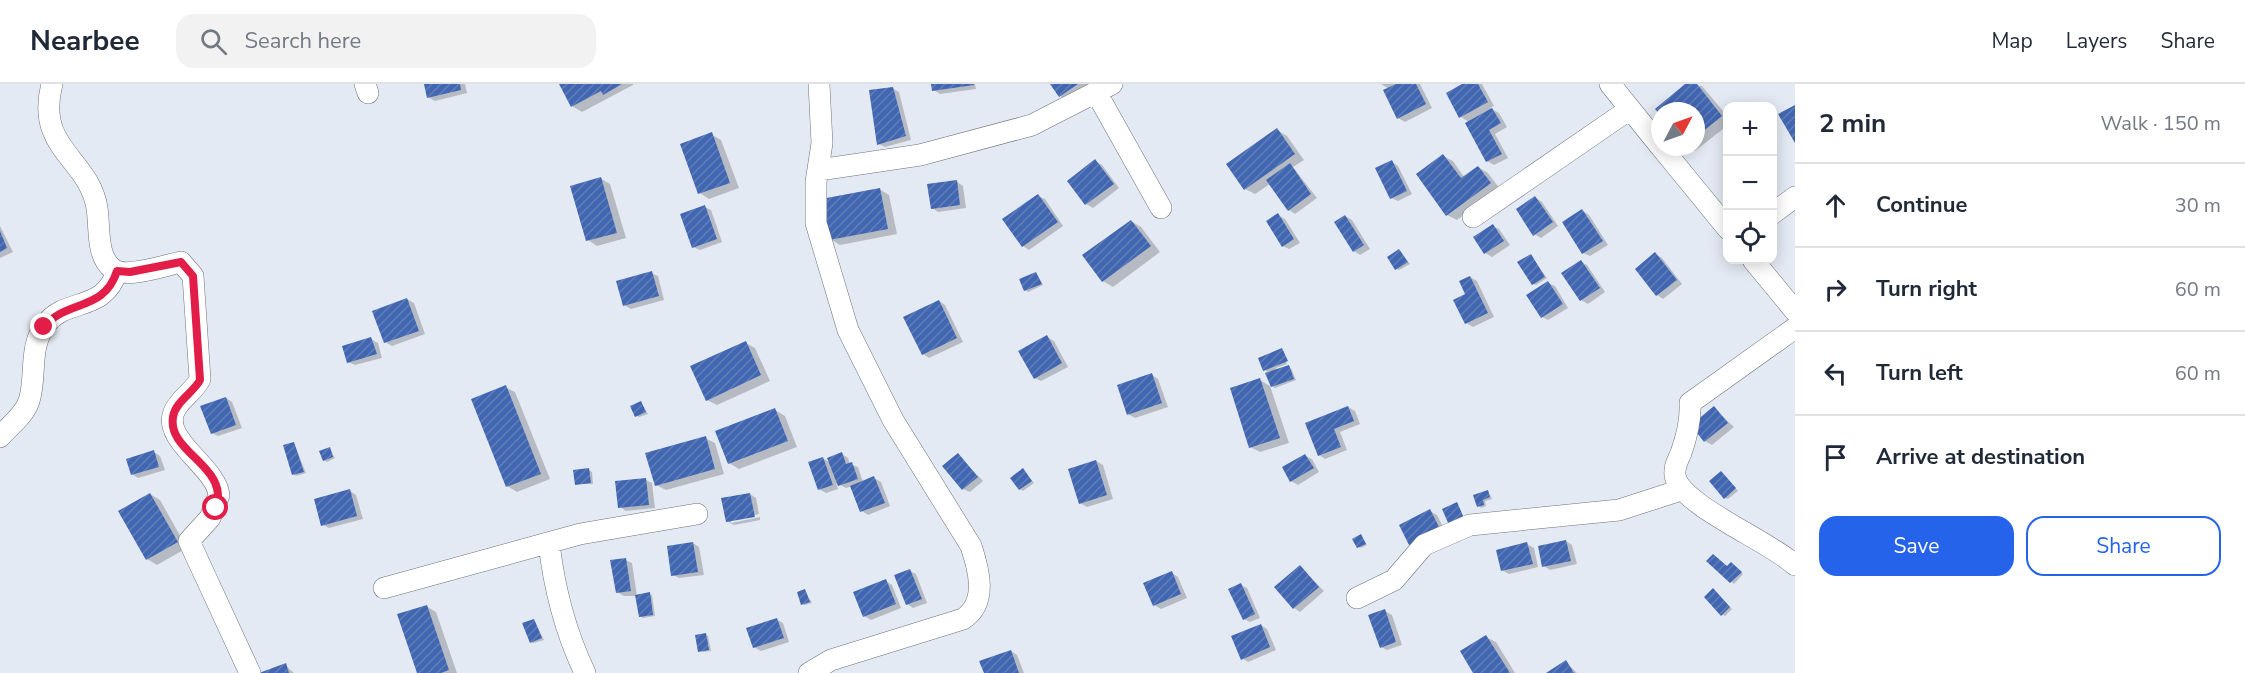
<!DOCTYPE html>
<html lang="en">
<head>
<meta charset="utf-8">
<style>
  body { margin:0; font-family:"Nunito Sans",sans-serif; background:#f2f2f3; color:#1f2937 }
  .controls { position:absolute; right:18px; top:18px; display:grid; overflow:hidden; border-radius:12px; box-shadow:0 3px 15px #0003 }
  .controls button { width:54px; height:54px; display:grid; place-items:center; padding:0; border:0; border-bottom:2px solid #e0e1e3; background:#fff; color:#1f2937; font:30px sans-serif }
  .compass { position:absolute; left:1651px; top:18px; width:54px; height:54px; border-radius:50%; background:#fff; box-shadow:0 3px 15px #0003; rotate:49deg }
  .stop { position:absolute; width:18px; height:18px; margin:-14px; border:4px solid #e11d48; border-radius:50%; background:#fff }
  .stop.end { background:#e11d48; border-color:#fff; box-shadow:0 2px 6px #0008 }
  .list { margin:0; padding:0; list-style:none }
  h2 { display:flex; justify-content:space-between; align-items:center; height:78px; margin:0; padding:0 24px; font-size:26px }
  h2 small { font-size:20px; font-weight:400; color:#747a83 }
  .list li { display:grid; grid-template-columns:39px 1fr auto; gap:18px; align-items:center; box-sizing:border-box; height:84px; padding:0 24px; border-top:2px solid #e0e1e3 }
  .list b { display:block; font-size:22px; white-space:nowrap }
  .list em { font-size:20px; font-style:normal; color:#747a83 }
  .actions { display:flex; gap:12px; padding:18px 24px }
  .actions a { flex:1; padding:14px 0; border:2px solid #2563eb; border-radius:18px; text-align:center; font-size:21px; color:#2563eb }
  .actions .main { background:#2563eb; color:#fff }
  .icon { flex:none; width:33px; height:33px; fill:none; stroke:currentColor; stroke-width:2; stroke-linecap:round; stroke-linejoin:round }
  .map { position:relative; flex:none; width:1795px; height:589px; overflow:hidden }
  header { display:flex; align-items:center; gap:36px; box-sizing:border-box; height:84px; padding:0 30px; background:#fff; border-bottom:2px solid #e0e1e3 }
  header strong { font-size:28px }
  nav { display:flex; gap:33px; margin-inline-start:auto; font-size:21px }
  .search { width:420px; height:54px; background:#f2f2f3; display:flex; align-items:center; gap:15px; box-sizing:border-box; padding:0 21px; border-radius:18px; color:#747a83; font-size:22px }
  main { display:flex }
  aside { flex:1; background:#fff }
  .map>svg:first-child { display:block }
  .shadow { fill:#0003 }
  .building { fill:url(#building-hatch) }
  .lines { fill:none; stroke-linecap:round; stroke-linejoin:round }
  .minor-casing { stroke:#6d727b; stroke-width:22 }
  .minor { stroke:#fff; stroke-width:21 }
  .route { stroke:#e11d48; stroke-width:8 }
</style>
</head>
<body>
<header>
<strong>Nearbee</strong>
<div class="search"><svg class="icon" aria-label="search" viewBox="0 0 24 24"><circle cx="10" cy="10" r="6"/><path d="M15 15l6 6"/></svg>Search here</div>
<nav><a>Map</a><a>Layers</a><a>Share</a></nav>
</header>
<main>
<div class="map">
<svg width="1795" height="589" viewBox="0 0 1795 589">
  <defs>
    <pattern id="building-hatch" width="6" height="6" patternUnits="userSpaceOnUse" patternTransform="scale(1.5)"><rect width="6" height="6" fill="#4166b2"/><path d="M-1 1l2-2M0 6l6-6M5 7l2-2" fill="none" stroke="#627eb7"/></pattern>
  </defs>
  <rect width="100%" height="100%" fill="#e4eaf4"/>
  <path class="shadow" d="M430 0H465L467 9 435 17 428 13Z
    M561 0H633V1L582 28 572 22Z
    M933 0H975L976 5 940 10 934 6Z
    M1052 0H1092L1070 18 1060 12Z
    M1381 0H1420L1432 24 1405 38 1398 34 1389 5Z
    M1465 0H1482L1494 22 1490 24 1499 29 1507 43 1495 50 1508 74 1494 81 1487 77 1467 39 1469 38 1461 33Z
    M1687 0 1702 2 1728 33V41L1695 67 1689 63H1696V27L1660 29 1657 25Z
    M892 4 899 8 911 56 885 63 879 60Z
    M1277 46 1287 52 1304 76 1293 83 1317 114 1295 130 1289 126 1270 100 1255 110 1245 105Z
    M711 50 721 56 739 104 709 115 700 109Z
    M1443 72 1453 77 1464 93 1478 83 1488 89 1500 105 1457 136 1447 131Z
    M1095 77 1102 81 1119 104 1093 124 1086 120 1069 97Z
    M1392 78 1398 82 1412 110 1398 117 1391 114Z
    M600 94 610 100 626 154 597 162 588 156Z
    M957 98 963 102 966 124 938 128 932 124Z
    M879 105 889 111 897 150 840 161 830 155Z
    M1038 112 1045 115 1063 142 1029 166 1023 162Z
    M1536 114 1542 118 1558 142 1541 154 1534 150Z
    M705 123 711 126 722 158 700 166 693 163Z
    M1583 127 1589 131 1608 161 1590 172 1583 169Z
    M1278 131 1285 135 1300 159 1289 165 1283 162Z
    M1345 132 1352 136 1370 165 1360 171 1354 167Z
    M1131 137 1141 143 1160 168 1113 203 1103 197 1084 172Z
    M0 142 13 168 0 174Z
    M1493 142 1499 145 1510 161 1492 173 1485 169Z
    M1399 167 1410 180 1399 186 1396 185Z
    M1655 170 1662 174 1682 200 1663 215 1657 211Z
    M1531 172 1547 194 1536 201 1533 200Z
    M1581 178 1587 181 1605 208 1588 220 1581 216 1563 190Z
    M651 189 658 192 664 216 631 225 624 221Z
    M1036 189 1043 201 1028 208 1025 206Z
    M1470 193 1477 197 1494 233 1473 243 1466 239 1455 216 1467 210Z
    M1548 199 1555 202 1568 224 1548 236 1542 233Z
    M407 215 414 219 425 250 392 262 385 258Z
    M939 217 945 221 963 258 929 274 923 270Z
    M1047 253 1054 257 1068 283 1041 297 1035 294Z
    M371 255 378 259 382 274 355 281 348 278Z
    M746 259 755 264 770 297 717 321 707 316Z
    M1281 266 1287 280 1276 284 1277 287 1291 284 1296 296 1275 304 1272 302 1270 289 1264 286Z
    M1152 291 1158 295 1168 323 1135 334 1128 330Z
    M1260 296 1270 302 1289 359 1260 368 1250 363Z
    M505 303 515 308 550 395 517 408 507 402Z
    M226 314 232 318 242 344 218 352 212 349Z
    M641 319 648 330 639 333 637 332Z
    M1348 323 1355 327 1360 340 1340 348 1347 366 1325 375 1319 371 1307 339Z
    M1714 324 1734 343 1712 361 1705 357Z
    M775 326 785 332 797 363 739 385 729 379Z
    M705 354 715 359 724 390 666 406 656 401Z
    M294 359 306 389 296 392 293 390Z
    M330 365 335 374 327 378 324 376Z
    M154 368 160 372 165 386 138 394 132 390Z
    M842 370 848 374 850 380 858 383 863 398 874 394 881 398 890 422 868 431 862 427 852 402 846 404 836 399 838 405 826 409 819 405 822 374 831 379Z
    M958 371 983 397 970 408 963 405Z
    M1305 372 1312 375 1319 388 1298 401 1291 397Z
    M1096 377 1103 381 1113 415 1087 423 1080 419Z
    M589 386 592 388 593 400H576Z
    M1023 386 1034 399 1023 407 1020 405Z
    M1721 388 1738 407 1728 415 1725 414Z
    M646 396 652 399 655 424 626 427 620 423Z
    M350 407 356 411 363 435 329 444 323 441Z
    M1488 407 1492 415 1485 417 1486 422 1481 424 1479 422Z
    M150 410 160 416 187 464 157 481 147 475Z
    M750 410 756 414 759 430 731 436V439L760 433V436L734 441 727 437Z
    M1430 427 1437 431 1446 449 1416 463 1410 460Z
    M1361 452 1367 461 1361 464 1358 463Z
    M1566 457 1572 461 1577 480 1550 486 1544 482Z
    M693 459 699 463 704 491 679 494 673 491Z
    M1527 460 1534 464 1538 483 1509 490 1502 486Z
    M625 476 632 479 637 512H624L617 508Z
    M1708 477 1727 484 1734 481 1743 490 1734 500Z
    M1300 483 1324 507 1300 528 1294 524Z
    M910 487 916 490 927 519 913 524 907 520Z
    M1172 489 1178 493 1187 514 1161 525 1154 521Z
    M886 497 892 501 901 524 871 536 864 532Z
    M1241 501 1247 504 1260 534 1250 538 1244 535Z
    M805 507 812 519 805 521 802 520Z
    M1716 508 1732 525 1725 532 1722 530Z
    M649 510 652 511 655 532 643 534 640 532Z
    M426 522 436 528 457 589H418Z
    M1385 527 1392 531 1402 561 1387 566 1381 563Z
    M776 535 783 539 789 558 761 567 754 563Z
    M534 536 544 556 534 559 531 558Z
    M1261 541 1267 545 1276 566 1248 578 1242 574Z
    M705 551 708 552 711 567 703 568 700 567Z
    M1486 553 1496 558 1515 589H1475Z
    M1011 567 1017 571 1024 589H985Z
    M1566 578 1577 589H1548Z
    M285 581 294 589H263Z"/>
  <path class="building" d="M424 0H460L461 6 427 14Z
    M559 0H622L603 11 601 7 571 23Z
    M931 0H974V1L932 7Z
    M1050 0H1078L1059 13Z
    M1396 0H1416L1426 20 1397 35 1383 6Z
    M1462 0H1478L1488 18 1459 34 1446 9Z
    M1685 0H1697L1722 32 1696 53V27H1660V31L1655 25Z
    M893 3 906 52 877 61 869 6Z
    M1795 21V59L1778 30Z
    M1492 24 1501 39 1489 46 1502 70 1486 78 1465 39Z
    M1277 44 1295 70 1244 106 1226 80Z
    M712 48 730 99 698 110 680 60Z
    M1443 70 1461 94 1478 82 1491 99 1446 132 1416 90Z
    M1095 75 1114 100 1085 121 1067 97Z
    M1392 76 1407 107 1390 115 1375 84Z
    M1290 79 1311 110 1288 127 1266 96Z
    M601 93 617 149 586 157 570 102Z
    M957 96 960 121 931 125 927 100Z
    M880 104 888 145 829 156 821 115Z
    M1038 110 1058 138 1022 163 1002 135Z
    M1535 112 1553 138 1533 152 1516 125Z
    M705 121 717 155 692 164 680 130Z
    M1582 125 1603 157 1582 170 1562 138Z
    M1278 129 1294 155 1282 163 1266 137Z
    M1345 131 1364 161 1353 168 1334 138Z
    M1131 136 1151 162 1102 198 1082 171Z
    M1493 140 1504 157 1484 170 1473 153Z
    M0 147 7 164 0 168Z
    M1399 165 1408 178 1395 186 1387 173Z
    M1655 168 1677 196 1656 212 1635 185Z
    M1531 170 1545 193 1532 201 1517 178Z
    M1581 176 1600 204 1580 217 1561 189Z
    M652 187 659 212 623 222 616 197Z
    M1036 188 1042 200 1024 207 1019 195Z
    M1470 192 1488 229 1465 240 1453 216 1465 210 1459 197Z
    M1548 197 1563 220 1541 234 1526 211Z
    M407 214 419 247 384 259 372 227Z
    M939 216 957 254 922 271 903 233Z
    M1047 251 1062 279 1034 295 1018 267Z
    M371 253 377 270 347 279 342 262Z
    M746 257 761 291 706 317 690 282Z
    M1282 264 1288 277 1263 287 1258 274Z
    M1289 281 1294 295 1271 303 1265 289Z
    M1152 289 1162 319 1127 331 1117 301Z
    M1260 294 1280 354 1249 364 1230 304Z
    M506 301 541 390 506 403 471 315Z
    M226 313 236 341 211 350 200 322Z
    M641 317 646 328 635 333 630 322Z
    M1348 322 1354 337 1334 345 1341 363 1318 372 1305 339Z
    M1714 322 1728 339 1704 358 1691 341Z
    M775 324 788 357 728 380 715 347Z
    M706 352 715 385 655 402 645 369Z
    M294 358 304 388 292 391 283 361Z
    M330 363 333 373 323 377 319 367Z
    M154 366 159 383 131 391 126 375Z
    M842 368 846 380 852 378 858 395 838 402 827 374Z
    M958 369 978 393 962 406 942 382Z
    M1305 370 1314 384 1290 398 1282 383Z
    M823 373 833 401 818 406 808 378Z
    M1096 376 1107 411 1079 420 1068 385Z
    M589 384 591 399 575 401 573 386Z
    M1023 384 1032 397 1019 406 1010 394Z
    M1721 387 1736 404 1724 415 1709 397Z
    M874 392 885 419 860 428 850 402Z
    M646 394 649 421 618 424 615 397Z
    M350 405 357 432 321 442 314 415Z
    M1488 406 1490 413 1483 416 1484 421 1477 423 1473 411Z
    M150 409 178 458 146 476 118 427Z
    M750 409 755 433 726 438 721 414Z
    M1457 418 1464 434 1449 441 1442 425Z
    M1430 425 1440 445 1409 461 1399 441Z
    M1361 450 1366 460 1357 464 1352 455Z
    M1566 456 1571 477 1542 483 1538 462Z
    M693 458 698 488 671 492 667 462Z
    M1527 458 1533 480 1501 487 1496 466Z
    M1713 470 1727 482 1731 478 1742 488 1730 499 1706 477Z
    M626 474 631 507 616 509 610 476Z
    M1300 481 1319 503 1293 525 1274 503Z
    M910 485 922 515 906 521 894 491Z
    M1172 487 1181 510 1153 522 1143 499Z
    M886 495 896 520 863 533 853 508Z
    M1241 499 1255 530 1243 536 1228 505Z
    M1713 504 1730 523 1721 532 1704 513Z
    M805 505 810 518 801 521 797 508Z
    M650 508 653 531 639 533 635 511Z
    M427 521 449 586 441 589H417L397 530Z
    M1385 525 1396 558 1380 564 1368 531Z
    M777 534 784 554 753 564 746 544Z
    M534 535 542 554 530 559 522 539Z
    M1261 540 1270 563 1241 576 1231 552Z
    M706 549 709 566 698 568 695 551Z
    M1486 551 1510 589H1473L1460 567Z
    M1011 566 1019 589H984L979 577Z
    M1566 576 1574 589H1546Z
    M286 579 289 589H259Z"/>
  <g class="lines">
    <g class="minor-casing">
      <path id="minor" d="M52 0C35 65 89 74 97 124 100 143 96 173 113 185 126 195 166 181 181 178L193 192 200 295C194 308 179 315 174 328 162 356 216 383 219 411L210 434 189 457 250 589
        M365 0 368 9
        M1610 0 1660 62
        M1096 8 1161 124
        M1661 63 1728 145
        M819 86 920 71 1032 41 1112 0
        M1772 130 1795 113
        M1473 133 1630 25
        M1753 176 1795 227
        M1795 244 1690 319C1691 336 1687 352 1681 369 1678 376 1674 382 1675 391 1678 420 1771 458 1795 481
        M0 353C10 341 24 332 29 317 37 292 28 263 46 240 66 213 104 229 117 187
        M549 459C554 503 566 549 585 589
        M384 504 580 450 697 430
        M1357 514 1394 496 1424 461 1470 441 1619 426 1681 406
        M809 589 831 576 963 535C988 519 979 486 971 462L893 336 848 246 816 139V98L822 59 819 0"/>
    </g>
    <use href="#minor" class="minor"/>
  </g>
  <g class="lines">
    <path class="route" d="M44 243C67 215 104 228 117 187L130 188 181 178 193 192 200 296C194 308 175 318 173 333 167 369 230 382 216 424"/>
  </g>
</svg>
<div class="controls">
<button>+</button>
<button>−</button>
<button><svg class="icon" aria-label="locate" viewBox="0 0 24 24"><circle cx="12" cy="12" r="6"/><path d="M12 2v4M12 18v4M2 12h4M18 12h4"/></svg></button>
</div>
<svg class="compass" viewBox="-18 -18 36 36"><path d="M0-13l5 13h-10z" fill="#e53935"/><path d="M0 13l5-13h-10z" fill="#747a83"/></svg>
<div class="stop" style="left:216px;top:424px"></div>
<div class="stop end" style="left:44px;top:243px"></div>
</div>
<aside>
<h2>2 min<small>Walk · 150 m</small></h2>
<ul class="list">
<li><svg class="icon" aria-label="ahead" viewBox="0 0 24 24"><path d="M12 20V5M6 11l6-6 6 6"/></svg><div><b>Continue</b></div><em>30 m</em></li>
<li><svg class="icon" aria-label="right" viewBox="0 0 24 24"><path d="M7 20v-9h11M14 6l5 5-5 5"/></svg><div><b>Turn right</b></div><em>60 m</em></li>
<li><svg class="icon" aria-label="left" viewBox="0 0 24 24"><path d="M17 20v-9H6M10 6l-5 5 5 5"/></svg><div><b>Turn left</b></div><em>60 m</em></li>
<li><svg class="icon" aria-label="arrive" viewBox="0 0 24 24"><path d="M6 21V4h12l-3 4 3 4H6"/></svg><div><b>Arrive at destination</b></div></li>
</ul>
<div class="actions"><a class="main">Save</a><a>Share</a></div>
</aside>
</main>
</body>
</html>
